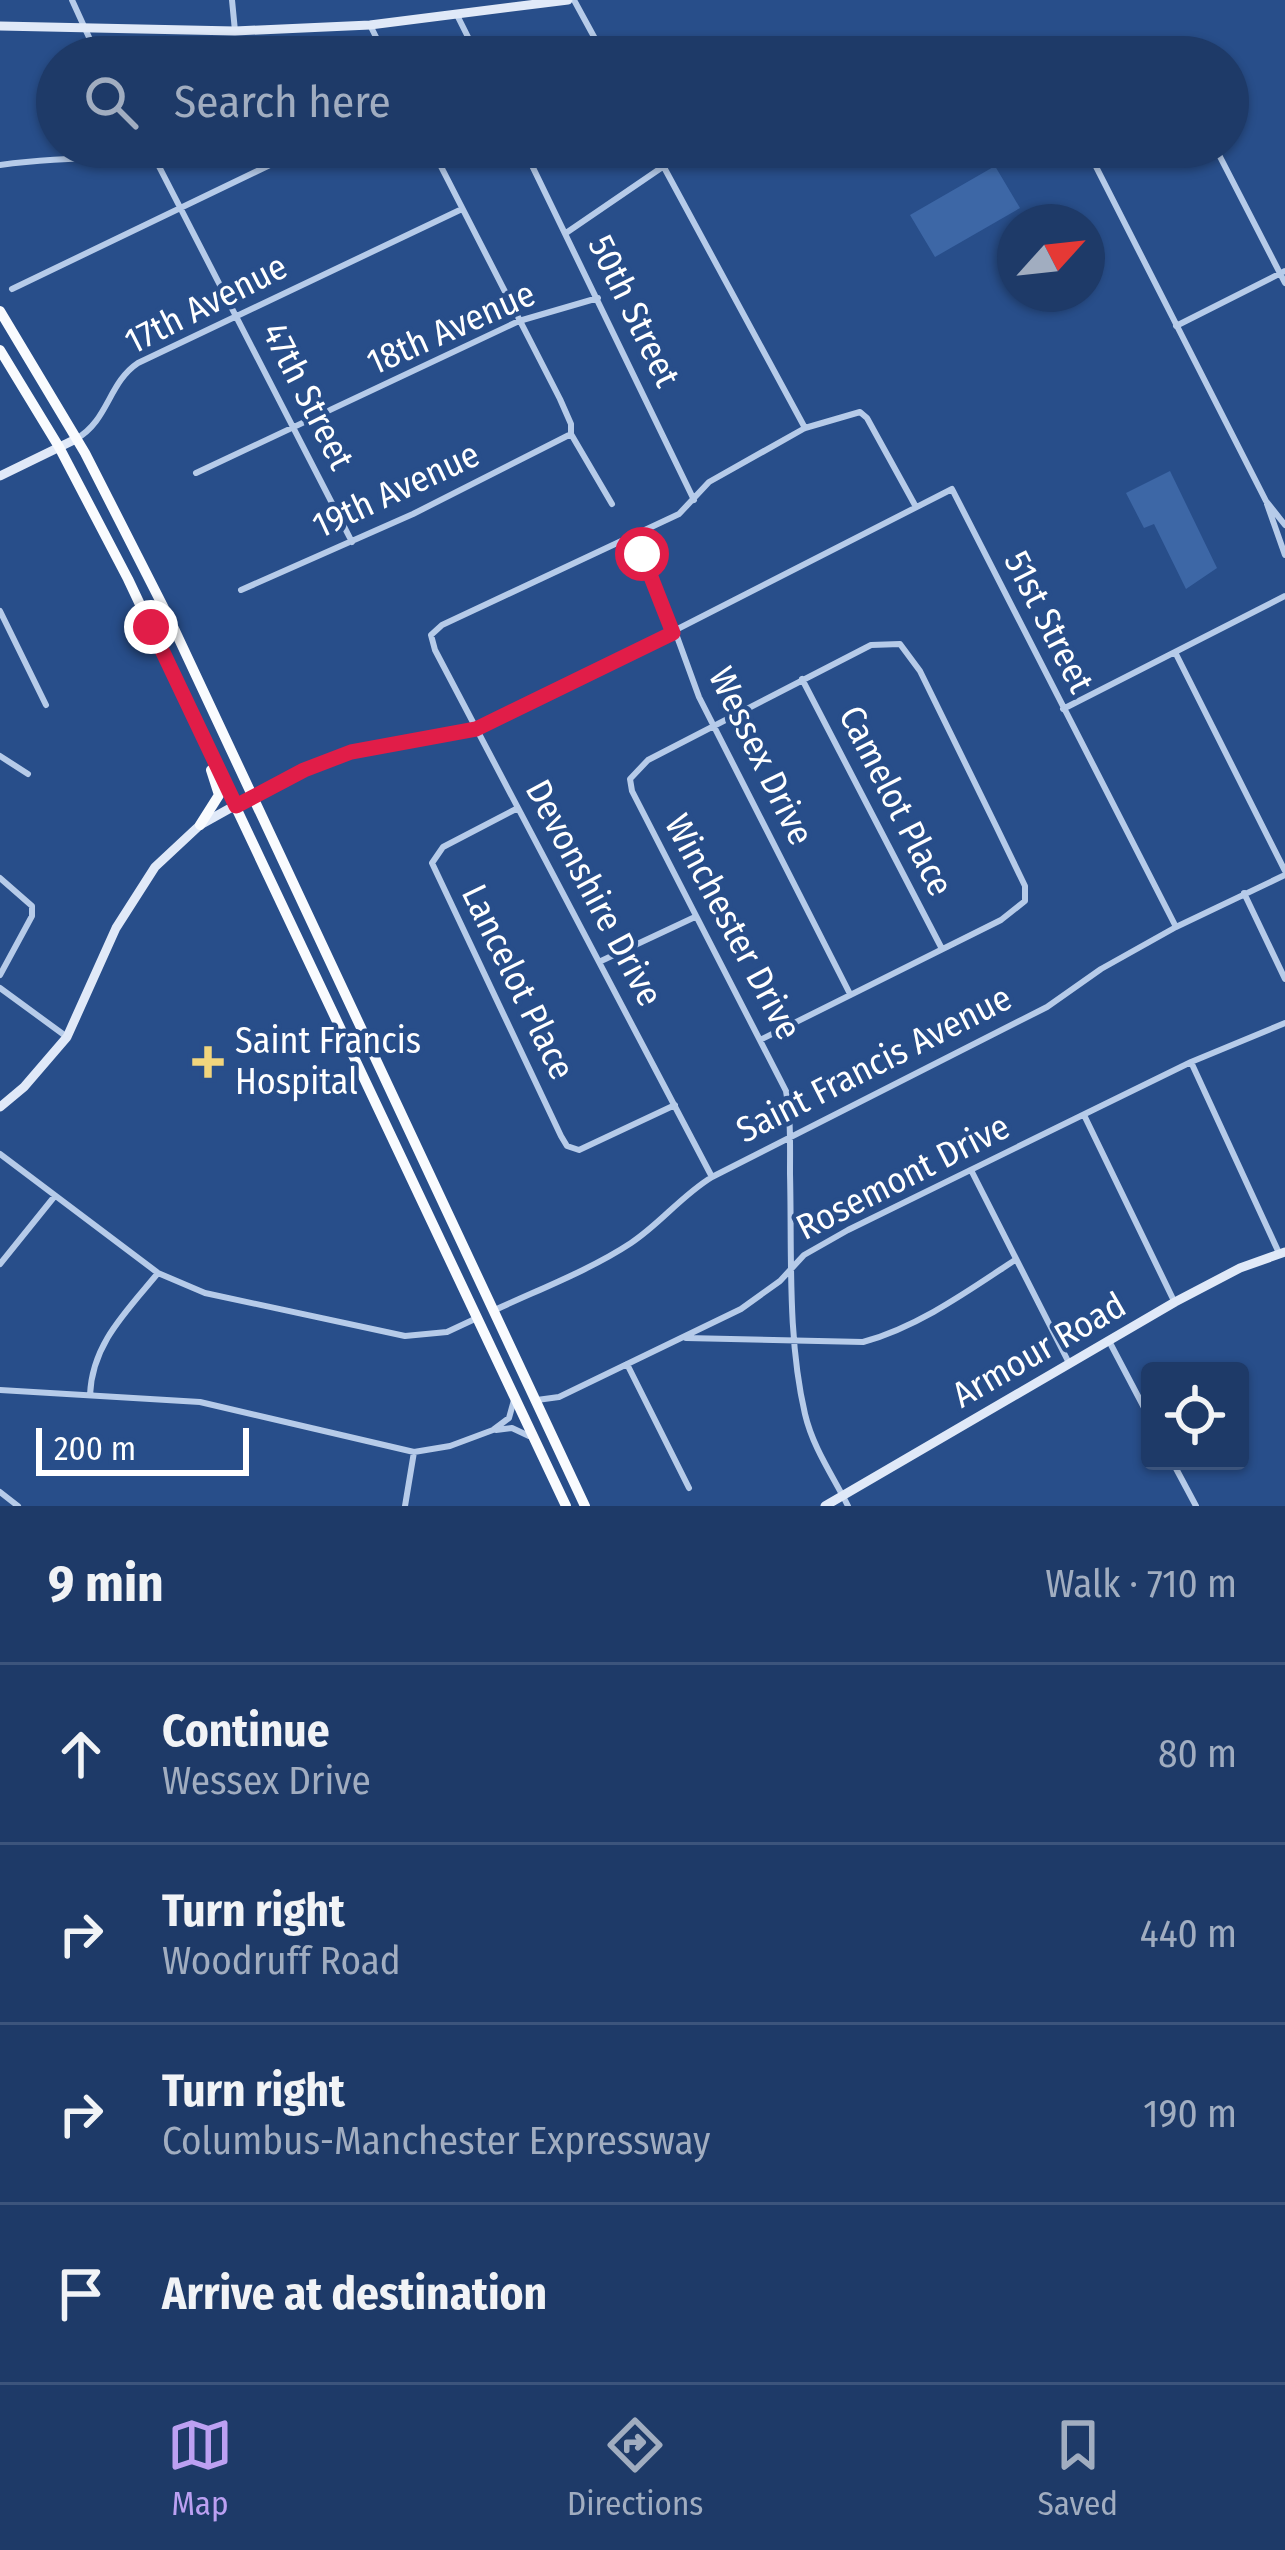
<!DOCTYPE html>
<html lang="en">
<head>
<meta charset="utf-8">
<style>
  body { margin:0; font-family:"Fira Sans Condensed",sans-serif; background:#26416e; color:#f1f3f6 }
  .controls { position:absolute; right:36px; bottom:36px; display:grid; overflow:hidden; border-radius:12px; box-shadow:0 3px 9px #0004 }
  .controls button { width:108px; height:108px; display:grid; place-items:center; padding:0; border:0; border-bottom:3px solid #3c547c; background:#1e3a68; color:#f1f3f6; font:60px sans-serif }
  .compass { position:absolute; left:997px; top:204px; width:108px; height:108px; border-radius:50%; background:#1e3a68; box-shadow:0 3px 9px #0004; rotate:63deg }
  .scale { position:absolute; left:36px; bottom:30px; width:213px; box-sizing:border-box; padding-left:12px; border:6px solid #fff; border-top:0; font-size:33px; line-height:42px; white-space:nowrap; color:#fff; -webkit-text-stroke:9px #284e8a; paint-order:stroke }
  .stop { position:absolute; width:36px; height:36px; margin:-27px; border:9px solid #e11d48; border-radius:50%; background:#fff }
  .stop.end { background:#e11d48; border-color:#fff; box-shadow:0 3px 12px #0008 }
  .list { margin:0; padding:0; list-style:none }
  h2 { display:flex; justify-content:space-between; align-items:center; height:156px; margin:0; padding:0 48px; font-size:51px }
  h2 small { font-size:39px; font-weight:400; color:#a1adc0 }
  .list li { display:grid; grid-template-columns:78px 1fr auto; gap:36px; align-items:center; box-sizing:border-box; height:180px; padding:0 48px; border-top:3px solid #3c547c }
  .list b { display:block; font-size:45px; white-space:nowrap }
  .list p { margin:0; font-size:39px; white-space:nowrap; color:#a1adc0 }
  .list em { font-size:39px; font-style:normal; color:#a1adc0 }
  .icon { flex:none; width:66px; height:66px; fill:none; stroke:currentColor; stroke-width:2; stroke-linecap:round; stroke-linejoin:round }
  .map { position:relative; flex:none; width:1285px; height:1506px; overflow:hidden }
  .search { position:absolute; background:#1e3a68; box-shadow:0 3px 9px #0004; left:36px; right:36px; top:36px; height:132px; display:flex; align-items:center; gap:30px; box-sizing:border-box; padding:0 42px; border-radius:66px; color:#a1adc0; font-size:45px }
  .sheet { height:876px; background:#1e3a68 }
  nav { display:flex; justify-content:space-around; align-items:center; box-sizing:border-box; height:168px; border-top:3px solid #3c547c; background:#1e3a68; font-size:33px; color:#a1adc0 }
  nav a { display:grid; justify-items:center; gap:6px }
  nav .on { color:#bca0f2 }
  .map>svg:first-child { display:block }
  .green { fill:#3d67a6 }
  .lines { fill:none; stroke-linecap:round; stroke-linejoin:round }
  .street { stroke:#b6cbe9; stroke-width:6 }
  .secondary { stroke:#e0e9f8; stroke-width:9 }
  .primary { stroke:#f9fbfe; stroke-width:10 }
  .route { stroke:#e11d48; stroke-width:15 }
  .poi-dot { fill:#f1d57d; stroke:#284e8a; stroke-width:4.5 }
  .labels { text-anchor:middle; dominant-baseline:central; stroke-width:9; stroke-linejoin:round; paint-order:stroke }
  .street-label { font-size:36px; fill:#fff; stroke:#284e8a }
  .poi-label { font-size:36px; fill:#fff; stroke:#284e8a; text-anchor:start }
</style>
</head>
<body>
<div class="map">
<svg width="1285" height="1506" viewBox="0 0 1285 1506">
  <rect width="100%" height="100%" fill="#284e8a"/>
  <path class="green" d="M995 166 1020 208 935 257 910 215Z
    M1170 471 1217 568 1186 589 1154 524 1144 528 1126 493Z"/>
  <g class="lines">
    <path class="street" d="M72 0 98 57
      M232 0 235 31
      M574 0 605 57
      M457 15 478 57
      M370 25 386 57
      M1123 57C1140 49 1155 45 1170 57
      M149 147 352 542
      M431 147 560 399 571 424V434L612 504
      M523 147 694 500
      M653 147 805 428
      M1086 147 1266 501 1285 525
      M1215 147 1285 283
      M0 165C144 146 291 171 435 156
      M566 233 664 166
      M12 289 274 163
      M1176 326 1285 271
      M76 439C109 420 108 383 138 363L462 209
      M196 473 519 321 598 298
      M1267 504 1285 555
      M632 538 667 609 699 697 850 994
      M241 590 413 514 571 434
      M0 611 46 705
      M1175 652 1285 871
      M802 679 941 947
      M1063 709 1285 596
      M0 756 28 774
      M252 796 351 752 476 729 513 713 952 489 1176 927
      M518 808 443 847 432 863 561 1136 567 1146 579 1150 675 1105
      M0 878 32 906V916L0 975
      M1244 893 1285 979
      M601 961 695 917
      M0 988 67 1037
      M760 1040 1001 920 1025 901V886L996 826 920 671 900 644 871 645 648 760 630 779 632 791 786 1091C791 1119 790 1145 790 1174 792 1252 787 1337 805 1414 813 1448 833 1476 848 1506
      M1191 1062 1279 1253
      M1084 1115 1174 1301
      M0 1154 158 1273 205 1293 405 1336 447 1332 477 1318
      M971 1170 1069 1363
      M712 1177 435 650 431 635 442 625 679 514 709 482 805 428 860 412 867 418 916 507
      M0 1264 54 1197
      M495 1310C540 1289 590 1270 631 1243 661 1223 681 1196 712 1177L1047 1007 1101 969 1176 927 1285 875
      M686 1338 863 1342C918 1327 968 1291 1015 1260
      M1109 1341 1150 1419
      M627 1364 689 1488
      M0 1390 200 1402 414 1452 450 1446 493 1430 509 1418 514 1400
      M90 1395C92 1344 126 1312 158 1273
      M537 1400 559 1397 741 1309 780 1281 804 1255 848 1230 1191 1062 1285 1023
      M496 1430 512 1428 529 1436
      M1172 1461 1196 1506
      M0 1492 18 1506
      M405 1506 414 1452"/>
    <path class="secondary" d="M0 26 235 31 370 25 568 0
      M0 476 76 439
      M0 1107 24 1087 67 1037 116 928 155 867 200 825 252 796
      M825 1506 1175 1302 1240 1268 1285 1252"/>
    <path class="primary" d="M0 311 85 453 170 620 585 1506
      M0 350 59 447 128 579 566 1506
      M200 825 219 795 211 770"/>
  </g>
  <g class="lines">
    <path class="route" d="M151 627 236 806 304 770 351 752 476 729 673 633 642 554"/>
  </g>
  <path class="poi-dot" d="M202 1044h12v12h12v12h-12v12h-12v-12h-12v-12h12z"/>
  <g class="labels">
    <g class="street-label">
      <text transform="translate(206 304) rotate(-27)">17th Avenue</text>
      <text transform="translate(634 311) rotate(64)">50th Street</text>
      <text transform="translate(451 328) rotate(-24)">18th Avenue</text>
      <text transform="translate(308 396) rotate(63)">47th Street</text>
      <text transform="translate(396 490) rotate(-25)">19th Avenue</text>
      <text transform="translate(1049 622) rotate(63)">51st Street</text>
      <text transform="translate(761 756) rotate(64)">Wessex Drive</text>
      <text transform="translate(896 801) rotate(63)">Camelot Place</text>
      <text transform="translate(594 893) rotate(62)">Devonshire Drive</text>
      <text transform="translate(733 927) rotate(62)">Winchester Drive</text>
      <text transform="translate(518 982) rotate(64)">Lancelot Place</text>
      <text transform="translate(874 1064) rotate(-27)">Saint Francis Avenue</text>
      <text transform="translate(903 1177) rotate(-27)">Rosemont Drive</text>
      <text transform="translate(1039 1350) rotate(-30)">Armour Road</text>
    </g>
    <g class="poi-label">
      <text x="235" y="1041">Saint Francis<tspan x="235" dy="41">Hospital</tspan></text>
    </g>
  </g>
</svg>
<div class="controls">
<button><svg class="icon" aria-label="locate" viewBox="0 0 24 24"><circle cx="12" cy="12" r="6"/><path d="M12 2v4M12 18v4M2 12h4M18 12h4"/></svg></button>
</div>
<svg class="compass" viewBox="-18 -18 36 36"><path d="M0-13l5 13h-10z" fill="#e53935"/><path d="M0 13l5-13h-10z" fill="#a1adc0"/></svg>
<div class="scale">200 m</div>
<div class="stop" style="left:642px;top:554px"></div>
<div class="stop end" style="left:151px;top:627px"></div>
<div class="search"><svg class="icon" aria-label="search" viewBox="0 0 24 24"><circle cx="10" cy="10" r="6"/><path d="M15 15l6 6"/></svg>Search here</div>
</div>
<section class="sheet">
<h2>9 min<small>Walk · 710 m</small></h2>
<ul class="list">
<li><svg class="icon" aria-label="ahead" viewBox="0 0 24 24"><path d="M12 20V5M6 11l6-6 6 6"/></svg><div><b>Continue</b><p>Wessex Drive</p></div><em>80 m</em></li>
<li><svg class="icon" aria-label="right" viewBox="0 0 24 24"><path d="M7 20v-9h11M14 6l5 5-5 5"/></svg><div><b>Turn right</b><p>Woodruff Road</p></div><em>440 m</em></li>
<li><svg class="icon" aria-label="right" viewBox="0 0 24 24"><path d="M7 20v-9h11M14 6l5 5-5 5"/></svg><div><b>Turn right</b><p>Columbus-Manchester Expressway</p></div><em>190 m</em></li>
<li><svg class="icon" aria-label="arrive" viewBox="0 0 24 24"><path d="M6 21V4h12l-3 4 3 4H6"/></svg><div><b>Arrive at destination</b></div></li>
</ul>
</section>
<nav>
<a class="on"><svg class="icon" aria-label="map" viewBox="0 0 24 24"><path d="M3 6l6-2 6 2 6-2v14l-6 2-6-2-6 2zM9 4v14M15 6v14"/></svg>Map</a>
<a><svg class="icon" aria-label="directions" viewBox="0 0 24 24"><path d="M12 3l9 9-9 9-9-9zM9 14v-3h6M13 9l2 2-2 2"/></svg>Directions</a>
<a><svg class="icon" aria-label="saved" viewBox="0 0 24 24"><path d="M7 4h10v16l-5-4-5 4z"/></svg>Saved</a>
</nav>
</body>
</html>
